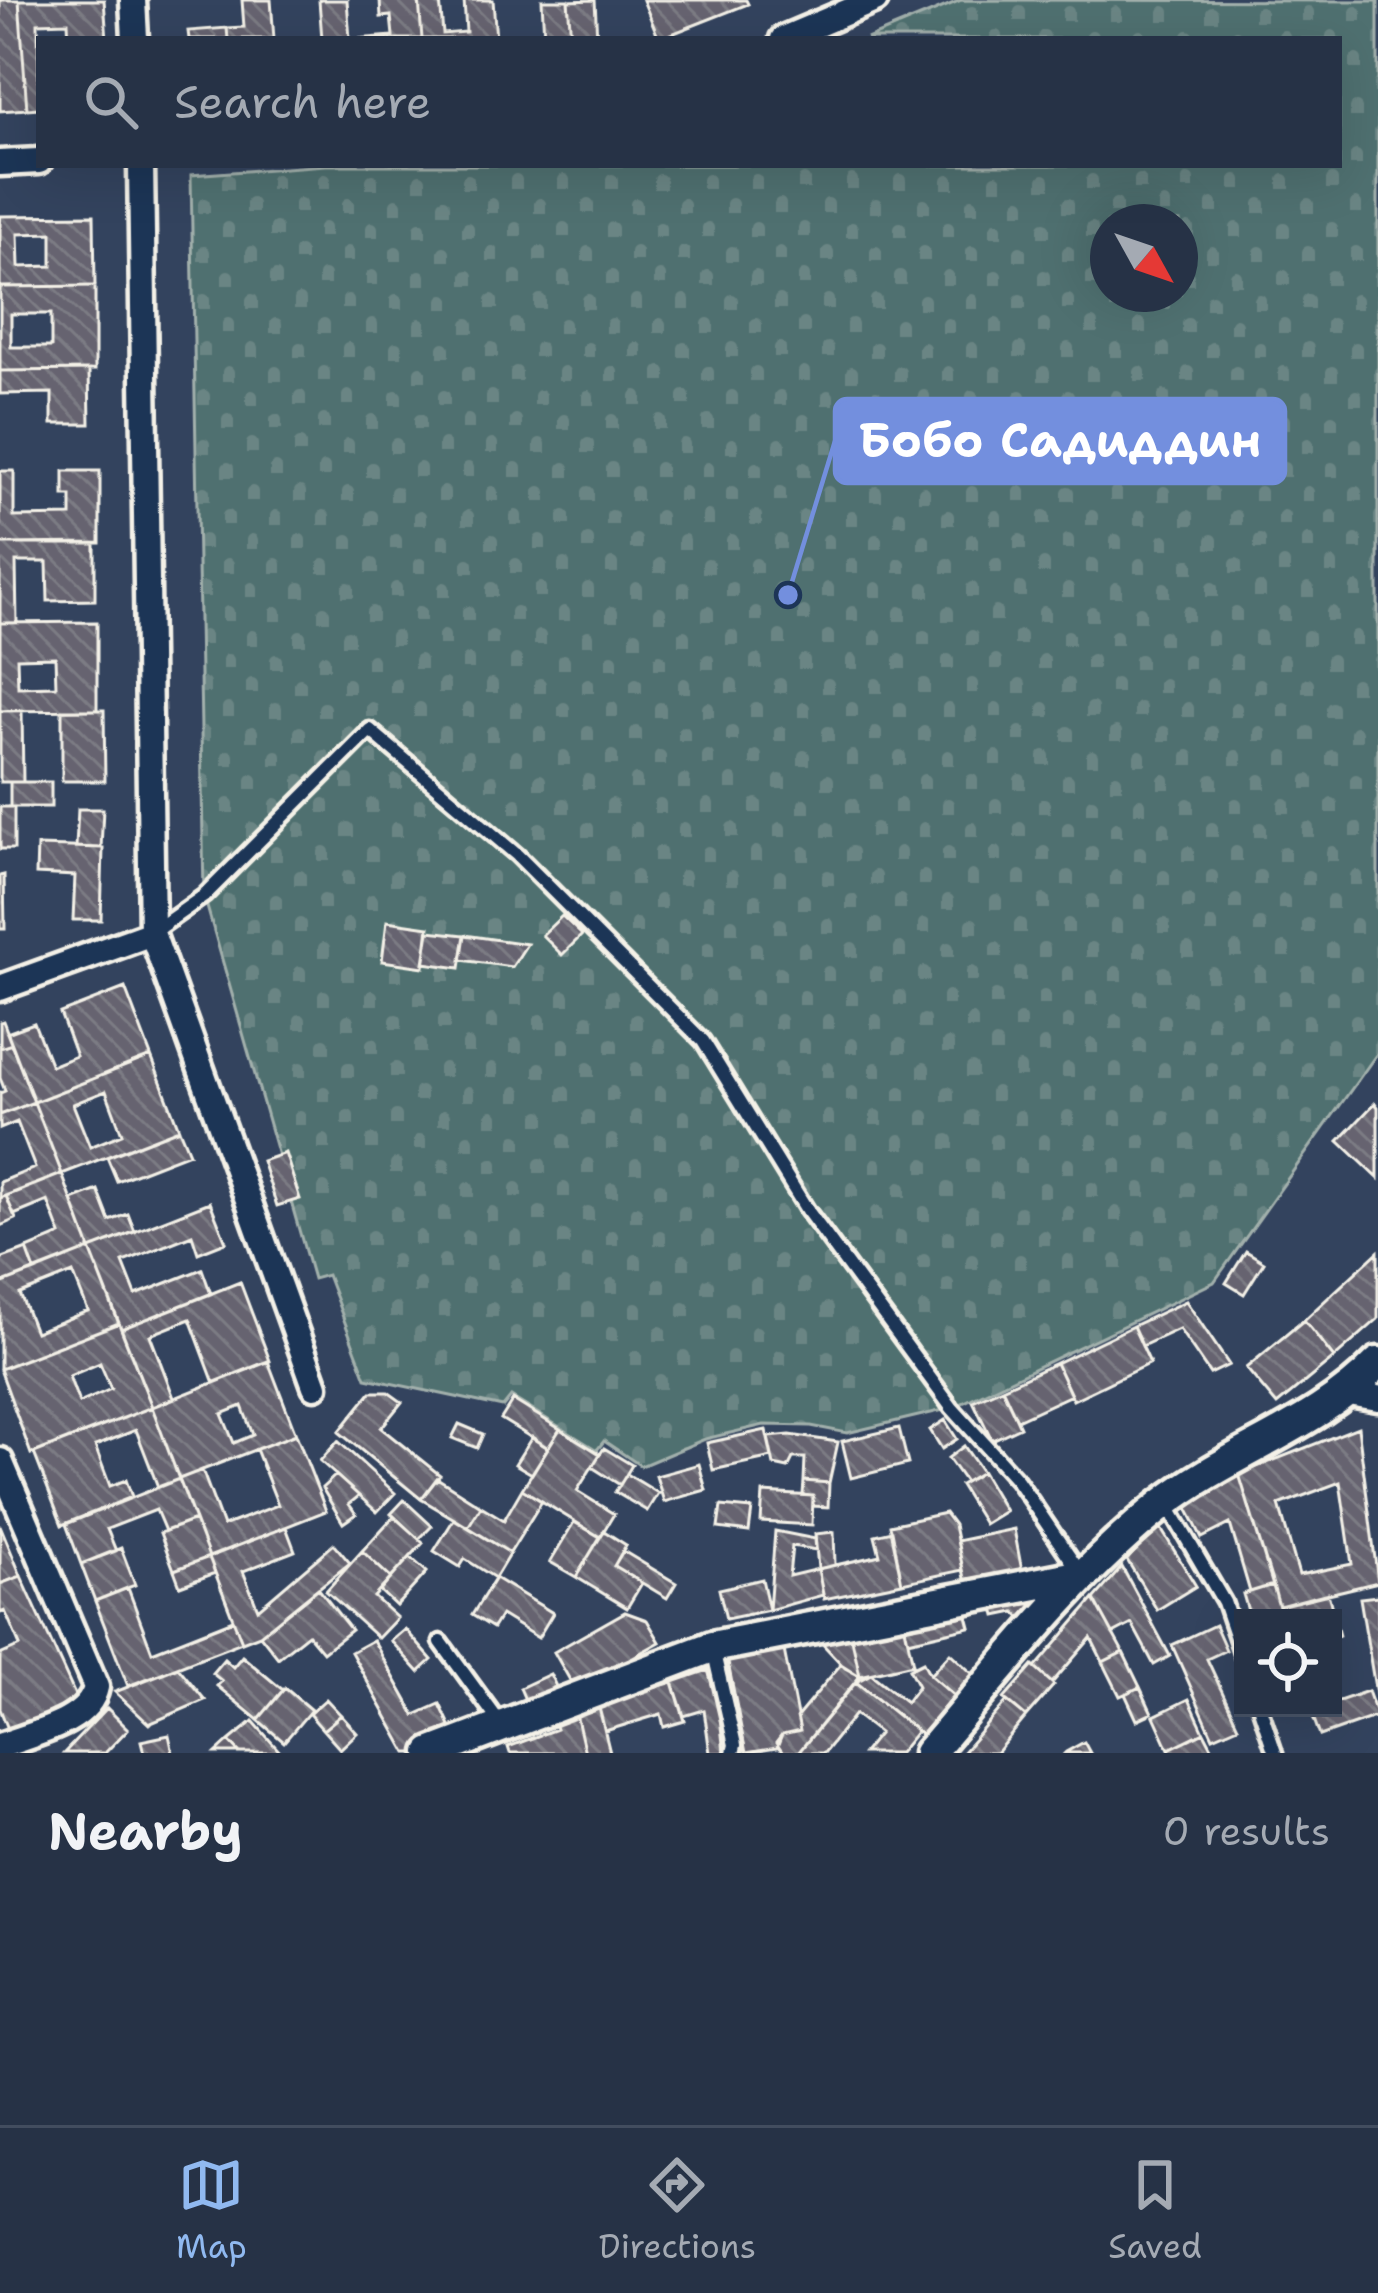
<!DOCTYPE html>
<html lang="en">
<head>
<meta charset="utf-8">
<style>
  body { margin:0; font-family:"Shantell Sans",sans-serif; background:#2e3a4d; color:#f1f3f6 }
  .controls { position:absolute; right:36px; bottom:36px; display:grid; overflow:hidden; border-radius:0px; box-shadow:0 12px 48px #0002 }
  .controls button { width:108px; height:108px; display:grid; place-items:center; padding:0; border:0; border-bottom:3px solid #424d5f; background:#263246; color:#f1f3f6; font:60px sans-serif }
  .compass { position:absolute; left:1090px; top:204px; width:108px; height:108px; border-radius:50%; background:#263246; box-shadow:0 12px 48px #0002; rotate:130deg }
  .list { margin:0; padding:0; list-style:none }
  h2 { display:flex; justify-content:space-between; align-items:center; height:156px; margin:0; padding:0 48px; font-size:51px }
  h2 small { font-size:39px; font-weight:400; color:#a4aab3 }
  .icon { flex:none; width:66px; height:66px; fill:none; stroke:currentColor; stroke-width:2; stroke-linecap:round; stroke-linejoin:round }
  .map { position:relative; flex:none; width:1378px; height:1753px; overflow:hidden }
  .search { position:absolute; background:#263246; box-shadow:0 12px 48px #0002; left:36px; right:36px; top:36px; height:132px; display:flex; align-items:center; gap:30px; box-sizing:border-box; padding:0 42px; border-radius:0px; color:#a4aab3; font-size:45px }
  .sheet { height:372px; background:#263246 }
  nav { display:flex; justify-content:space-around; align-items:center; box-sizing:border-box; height:168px; border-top:3px solid #424d5f; background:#263246; font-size:33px; color:#a4aab3 }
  nav a { display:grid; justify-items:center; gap:6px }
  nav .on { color:#90b9f0 }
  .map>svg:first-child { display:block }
  .cemetery { fill:url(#cemetery-stones); stroke:#a2b0ac; stroke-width:3; fill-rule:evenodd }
  .building { fill:url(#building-back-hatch); stroke:#f4f1e8; stroke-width:3; fill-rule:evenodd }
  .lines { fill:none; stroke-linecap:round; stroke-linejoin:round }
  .service-casing { stroke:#f4f1e8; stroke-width:21 }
  .minor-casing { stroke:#f4f1e8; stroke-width:33 }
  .tertiary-casing { stroke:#f4f1e8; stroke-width:39 }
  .service { stroke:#1d3557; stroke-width:12 }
  .minor { stroke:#1d3557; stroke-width:24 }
  .tertiary { stroke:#1d3557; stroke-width:30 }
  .leader { fill:none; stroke:#738fde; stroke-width:4.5 }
  .callout-dot { fill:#738fde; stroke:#1d3557; stroke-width:4.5 }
  .callout { fill:#738fde; stroke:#738fde; stroke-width:4.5 }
  .callout-label { font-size:48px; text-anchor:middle; font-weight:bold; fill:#fff }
</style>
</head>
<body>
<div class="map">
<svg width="1378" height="1753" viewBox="0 0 1378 1753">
  <defs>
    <pattern id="cemetery-stones" width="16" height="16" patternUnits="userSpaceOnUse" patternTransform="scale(3)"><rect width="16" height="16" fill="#50706f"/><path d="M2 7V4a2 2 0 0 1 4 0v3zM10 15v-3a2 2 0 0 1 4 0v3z" fill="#6a8584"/></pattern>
    <pattern id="building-back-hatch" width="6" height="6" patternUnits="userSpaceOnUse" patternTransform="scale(3)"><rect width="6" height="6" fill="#666470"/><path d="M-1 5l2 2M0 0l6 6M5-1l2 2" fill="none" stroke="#7c7b84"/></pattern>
  </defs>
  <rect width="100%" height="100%" fill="#33435e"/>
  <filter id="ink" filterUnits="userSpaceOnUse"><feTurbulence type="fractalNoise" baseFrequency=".00833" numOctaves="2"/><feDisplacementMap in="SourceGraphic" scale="24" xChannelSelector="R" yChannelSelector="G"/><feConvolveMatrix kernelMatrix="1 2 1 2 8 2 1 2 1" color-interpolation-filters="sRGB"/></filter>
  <g filter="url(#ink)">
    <path class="cemetery" d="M961 0 1378 1V1052L1214 1282 952 1408 847 1433 811 1426 764 1425 705 1439 641 1466 604 1441 597 1450 511 1397 503 1407 366 1378 327 1275 313 1279 204 896 191 175 326 165H1339V39H867ZM1108 222H1180V294H1108Z"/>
    <path class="building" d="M0 0H19L27 109 0 111Z
      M19 0H104L107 39H69L68 22 38 23 39 108 27 109Z
      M242 0H271L274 39H228L227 28 244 27Z
      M319 0H347L350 39H322Z
      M380 0H419L422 39H355L393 36 391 16 381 17Z
      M419 0H440L443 34 466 32 464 0H493L496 39H422Z
      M542 0H568L571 39H523L544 37Z
      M595 0 597 39H571L568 1Z
      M643 0H746L748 4 659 39Z
      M227 28 228 39H189L188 31Z
      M94 215 95 286 0 287V216ZM52 233V266L19 267 18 234Z
      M95 286V370L0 371V287ZM11 314H51V347H11Z
      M89 370 90 424H52V393L0 394V371Z
      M0 471H14V517L71 516V496H64V471H100V543L0 544Z
      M0 544H95V600L48 601 47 562H16L17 623H0Z
      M97 622V710L0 711V623ZM55 657 56 686 18 687 17 658Z
      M22 710 23 782H0V711Z
      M62 710H104L105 781H62Z
      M10 782H51V807H10Z
      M0 807H14V849H0Z
      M78 809H103L101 848 76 847Z
      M37 846 103 848 101 920H73L75 876 36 874Z
      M4 875 5 929H0V876Z
      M562 916 582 935 562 955 542 935Z
      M387 921 429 927 424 967 382 961Z
      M429 931 465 935 460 968 424 963Z
      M465 935 527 944 512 967 461 960Z
      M125 988 151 1056 34 1102 7 1033 34 1023 51 1066 76 1056 60 1013Z
      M3 1021 12 1044 0 1048V1022Z
      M12 1044 34 1102 0 1115V1093L5 1091 0 1078V1048Z
      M151 1056 179 1129 62 1174 34 1102ZM106 1091 122 1134 90 1147 73 1104Z
      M34 1102 62 1174 0 1198V1182L35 1168 17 1122 0 1129V1115Z
      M1375 1103 1378 1107V1178L1339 1141Z
      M179 1129 189 1153 117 1181 107 1157Z
      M285 1153 300 1199 277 1206 262 1161Z
      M62 1174 90 1249 35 1271 27 1249 61 1235 48 1201 14 1215 6 1196Z
      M98 1190 110 1221 128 1214 135 1232 90 1249 72 1200Z
      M6 1196 16 1219 0 1226V1198Z
      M210 1202 226 1242 198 1253 192 1235 123 1262 136 1295 202 1269 211 1294 121 1329 90 1249Z
      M27 1249 35 1271 0 1284V1259Z
      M90 1249 119 1323 0 1369V1284ZM73 1273 88 1311 35 1332 20 1294Z
      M1246 1251 1264 1262 1244 1294 1226 1283Z
      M1378 1252V1319L1334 1358 1304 1320Z
      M240 1282 270 1361 214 1383 190 1319 150 1335 174 1398 152 1407 121 1329Z
      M1186 1301 1229 1365 1210 1374 1179 1329 1142 1346 1133 1326Z
      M1304 1320 1334 1358 1277 1405 1246 1368Z
      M119 1323 152 1407 31 1454 0 1369ZM100 1363 111 1389 79 1403 69 1376Z
      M1133 1326 1150 1363 1073 1400 1056 1363Z
      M268 1361 296 1434 179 1479 152 1407ZM242 1406 253 1435 234 1443 222 1414Z
      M1056 1363 1071 1395 1017 1420 1002 1388Z
      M1002 1388 1020 1427 992 1440 973 1401Z
      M371 1392H388L402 1402 381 1428 440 1475 421 1499 339 1432Z
      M513 1400 560 1429 548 1448 501 1419Z
      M152 1407 179 1479 158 1487 136 1430 95 1446 110 1486 126 1480 132 1497 62 1525 34 1453Z
      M945 1420 957 1439 942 1449 930 1430Z
      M459 1424 483 1434 477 1448 452 1438Z
      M1358 1427 1378 1582 1279 1606 1239 1474ZM1340 1482 1352 1564 1299 1575 1279 1505Z
      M899 1428 908 1464 851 1478 842 1441Z
      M560 1429 600 1454 577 1491 614 1514 600 1537 522 1489Z
      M766 1430 772 1457 713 1470 707 1443Z
      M296 1434 326 1511 209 1557 179 1479 202 1470 223 1526 278 1505 256 1449Z
      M790 1435 838 1442 829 1483 804 1481 805 1458H793L788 1468 774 1465 768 1437Z
      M532 1437 548 1448 532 1474 515 1464Z
      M338 1441 395 1493 377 1512 320 1461Z
      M964 1446 982 1472 965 1482 948 1458Z
      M604 1448 632 1465 620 1485 592 1467Z
      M699 1464 706 1490 664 1502 656 1476Z
      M982 1472 1005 1511 984 1524 960 1485Z
      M627 1474 658 1493 647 1511 615 1492Z
      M1239 1474 1273 1585 1250 1592 1230 1524 1202 1538 1184 1502Z
      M336 1475 359 1496 349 1504 356 1514 343 1523 322 1488Z
      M437 1478 481 1506 468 1527 421 1499Z
      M179 1479 195 1520 165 1531 156 1510 107 1529 116 1551 81 1564 66 1524Z
      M804 1481 829 1483 828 1507 813 1506V1496L803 1495Z
      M522 1489 542 1501 510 1553 468 1527 481 1506 504 1520Z
      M763 1493 813 1496 812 1525 761 1522Z
      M404 1500 432 1526 419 1539 391 1514Z
      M721 1506 752 1509 749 1532 718 1528Z
      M945 1513 954 1525 963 1570 902 1583 890 1525Z
      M394 1516 423 1543 391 1578 362 1551Z
      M454 1519 510 1553 495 1578 465 1559 460 1567 434 1551Z
      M195 1520 209 1557 174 1570 160 1533Z
      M574 1522 600 1537 576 1577 550 1562Z
      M1158 1524 1196 1586 1157 1610 1127 1560Z
      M0 1525 21 1576 0 1584Z
      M286 1527 295 1551 243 1571 258 1609 334 1544 350 1563 260 1635 242 1642 209 1557Z
      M1014 1529 1022 1571 966 1583 957 1541Z
      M604 1531 626 1545 614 1566 642 1583 627 1608 576 1577Z
      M775 1531 815 1539 816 1550 792 1546 789 1576 818 1569 823 1595 769 1610Z
      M892 1531 902 1583 824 1599 818 1569 880 1555 875 1535Z
      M834 1532 835 1565 818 1569 815 1534Z
      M121 1548 135 1585 95 1601 81 1564Z
      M362 1551 391 1578 374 1597 397 1618 378 1638 326 1591Z
      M623 1551 676 1583 667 1598 614 1566Z
      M209 1557 215 1573 180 1586 174 1570Z
      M410 1557 427 1572 396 1606 380 1591Z
      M1122 1567 1170 1656 1154 1665 1132 1624 1113 1634 1094 1599Z
      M21 1576 80 1706 10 1734 0 1709V1655L20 1646 5 1611 0 1613V1584Z
      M495 1578 553 1613 538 1638 501 1615 493 1628 472 1615Z
      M762 1579 769 1610 726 1619 719 1589Z
      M1273 1585 1282 1618H1250L1243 1594Z
      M128 1588 152 1652 233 1620 242 1642 128 1686 95 1601Z
      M318 1588 351 1630 323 1652 308 1634 278 1658 260 1635Z
      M1023 1593 1042 1611 1029 1625 1015 1612 996 1616 992 1600Z
      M1328 1593 1339 1636 1333 1638V1618H1282L1279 1606Z
      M1378 1596V1706L1360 1598Z
      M1094 1599 1123 1652 1103 1662 1091 1638 1052 1683 1035 1668Z
      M964 1604 970 1627 908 1641 903 1618Z
      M625 1612 647 1620 660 1642 575 1689 554 1652Z
      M903 1618 913 1664 860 1676 850 1630Z
      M1215 1625 1226 1650 1207 1659 1238 1726 1213 1737 1172 1645Z
      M405 1629 432 1660 419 1672 391 1641Z
      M850 1630 860 1676 845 1668 817 1638Z
      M373 1640 415 1715 440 1704 456 1738 419 1753H407L351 1652Z
      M782 1640 800 1731 782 1735 777 1748 746 1753 727 1658Z
      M1123 1652 1140 1687 1120 1696 1103 1662Z
      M950 1653 974 1675 954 1696 930 1675Z
      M242 1656 283 1690 258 1720 217 1686 222 1681 212 1673 224 1659 233 1667Z
      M923 1662 930 1675 954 1696 922 1735 856 1682 871 1674 906 1702 918 1686 909 1669Z
      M841 1664 860 1676 798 1753H783L776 1743 782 1735 800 1731 797 1717Z
      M1033 1666 1054 1685 1026 1717 1004 1699Z
      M178 1667 205 1700 149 1724 115 1692Z
      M708 1670 719 1707 724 1753H710L704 1710 684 1716 673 1682Z
      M550 1674 560 1695 529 1709 520 1688Z
      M673 1682 685 1721 664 1727 661 1714 605 1731 598 1704Z
      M856 1682 917 1731 899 1753H863L879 1733 855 1714 824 1753H798Z
      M1140 1687 1152 1713 1137 1720 1125 1694Z
      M285 1688 311 1710 284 1742 258 1720Z
      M1368 1691 1377 1716 1320 1736 1311 1711 1333 1708V1703Z
      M326 1699 341 1715 323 1730 309 1714Z
      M1189 1699 1204 1732 1169 1749 1154 1716Z
      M1007 1701 1026 1717 996 1753H962Z
      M598 1704 610 1753H585L575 1710Z
      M107 1708 128 1729 105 1753H64Z
      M575 1710 585 1753H510L508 1747 556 1729 553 1720Z
      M341 1715 357 1733 340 1749 323 1730Z
      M253 1721 281 1753H240L229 1741Z
      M1204 1732 1215 1753H1171L1169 1749Z
      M169 1735 173 1753H144L141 1741Z
      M229 1741 240 1753H216Z
      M1084 1742 1090 1753H1065L1066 1752Z"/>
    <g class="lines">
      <g class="service-casing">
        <path id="service" d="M153 932 204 896 370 730 517 855 703 1041 807 1210 952 1408 1017 1480 1081 1574
          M1166 1503 1224 1602 1243 1658
          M441 1642 500 1723
          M713 1649 735 1745 733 1753
          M1260 1708 1275 1753"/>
      </g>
      <g class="minor-casing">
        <path id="minor" d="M133 0 135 39
          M783 39 875 0
          M0 163 39 161
          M152 933 315 1386
          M0 988 152 933 141 165
          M1349 1393 1378 1398
          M0 1461 96 1687C89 1723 31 1734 0 1746"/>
      </g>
      <g class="tertiary-casing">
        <path id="tertiary" d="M432 1753 712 1647 1082 1575
          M929 1753C1003 1667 1073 1575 1163 1504 1231 1451 1318 1426 1378 1363"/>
      </g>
      <use href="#service" class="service"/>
      <use href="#minor" class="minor"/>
      <use href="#tertiary" class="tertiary"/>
    </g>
  </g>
  <path class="leader" d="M788 595L835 441"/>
  <circle class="callout-dot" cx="788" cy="595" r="12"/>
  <rect class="callout" x="835" y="399" width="450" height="84" rx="12"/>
  <g class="callout-label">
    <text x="1060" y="457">Бобо Садиддин</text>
  </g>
</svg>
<div class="controls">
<button><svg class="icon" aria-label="locate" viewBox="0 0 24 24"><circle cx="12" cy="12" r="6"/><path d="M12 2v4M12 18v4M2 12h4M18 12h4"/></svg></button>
</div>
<svg class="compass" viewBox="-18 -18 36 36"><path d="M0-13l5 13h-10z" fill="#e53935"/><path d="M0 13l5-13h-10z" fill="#a4aab3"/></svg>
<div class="search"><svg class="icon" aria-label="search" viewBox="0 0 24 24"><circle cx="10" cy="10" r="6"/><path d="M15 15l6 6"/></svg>Search here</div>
</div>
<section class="sheet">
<h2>Nearby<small>0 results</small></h2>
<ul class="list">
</ul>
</section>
<nav>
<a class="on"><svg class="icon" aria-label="map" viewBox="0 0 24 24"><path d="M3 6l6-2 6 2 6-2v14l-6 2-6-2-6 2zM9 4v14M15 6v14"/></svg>Map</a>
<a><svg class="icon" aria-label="directions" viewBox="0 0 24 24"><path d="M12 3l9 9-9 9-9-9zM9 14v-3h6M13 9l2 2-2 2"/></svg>Directions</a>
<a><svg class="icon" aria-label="saved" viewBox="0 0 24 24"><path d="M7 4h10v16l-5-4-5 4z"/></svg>Saved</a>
</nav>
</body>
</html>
